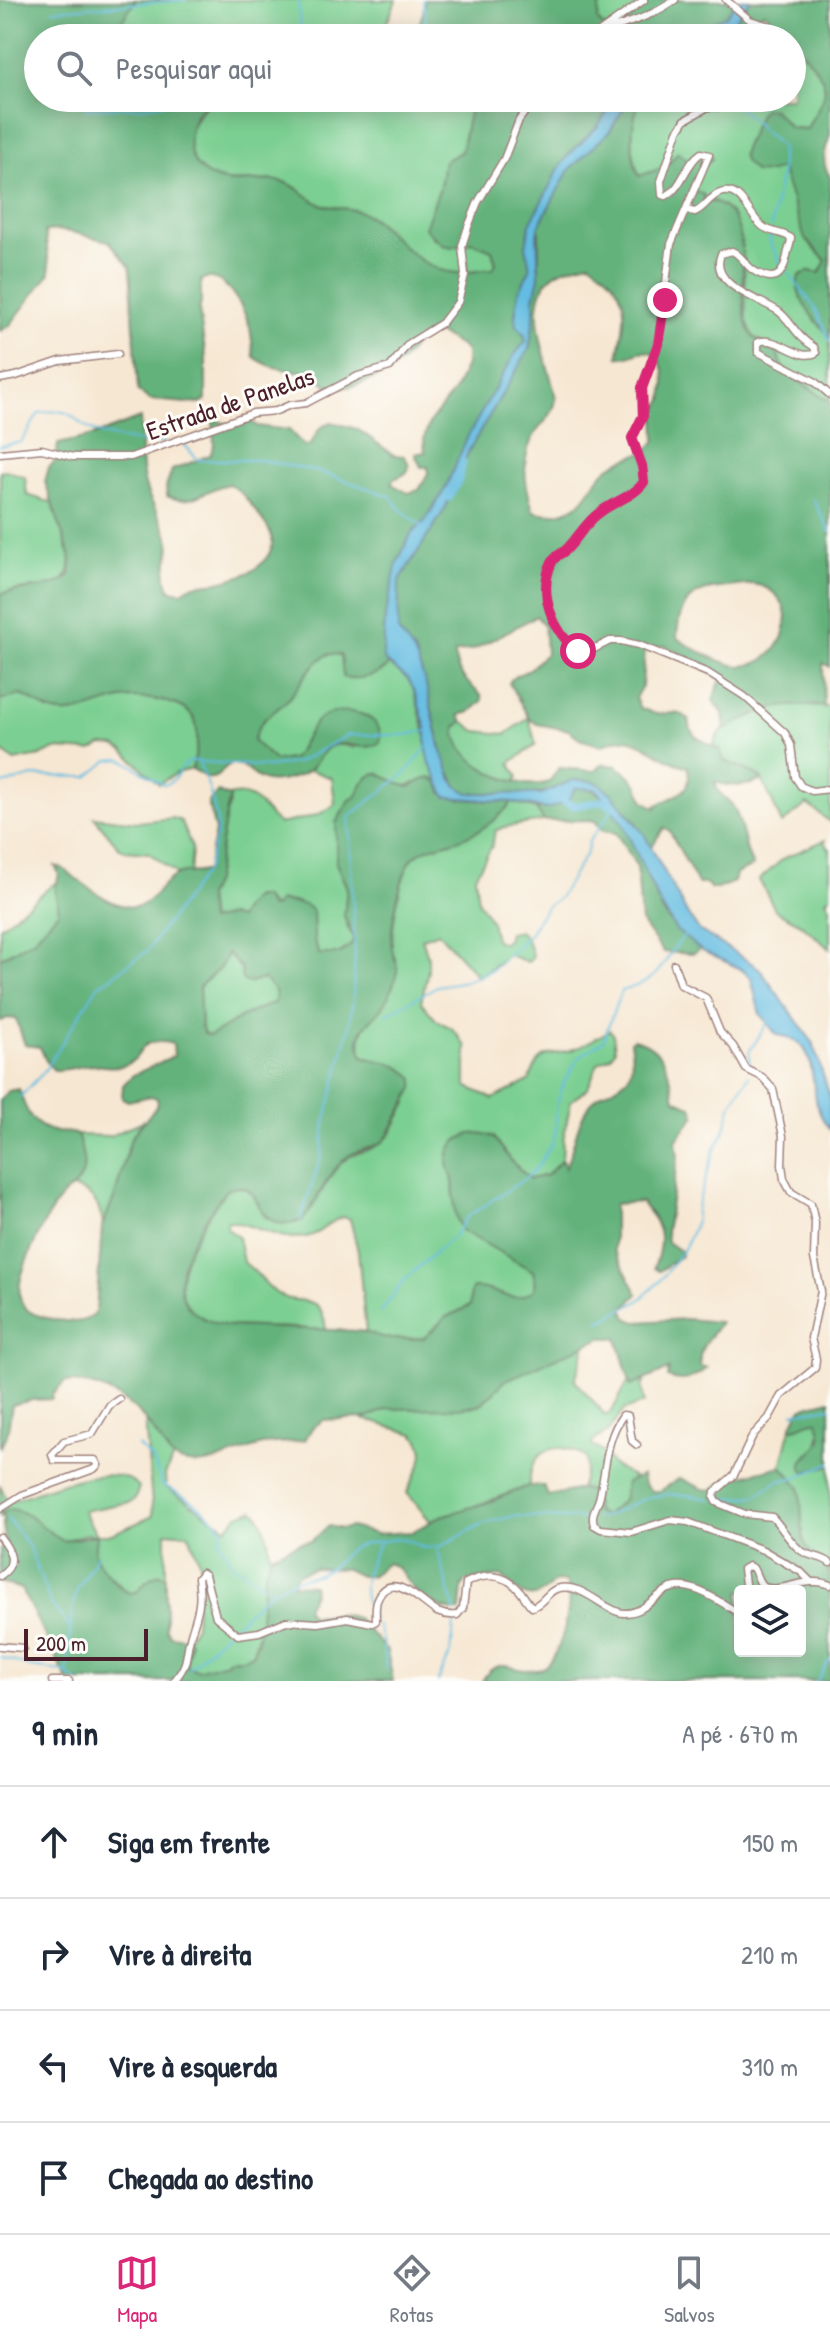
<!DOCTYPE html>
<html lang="pt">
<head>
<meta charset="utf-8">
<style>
  body { margin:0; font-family:"Patrick Hand",sans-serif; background:#f6f6f7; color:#1f2937 }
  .controls { position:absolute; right:24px; bottom:24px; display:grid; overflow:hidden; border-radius:8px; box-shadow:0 4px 20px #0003 }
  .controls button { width:72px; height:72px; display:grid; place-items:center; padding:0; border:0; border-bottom:2px solid #e0e1e3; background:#fff; color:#1f2937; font:40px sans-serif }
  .scale { position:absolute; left:24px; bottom:20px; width:124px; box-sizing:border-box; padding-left:8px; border:4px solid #4a1f2b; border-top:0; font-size:22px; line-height:28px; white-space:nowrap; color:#4a1f2b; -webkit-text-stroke:6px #fdfcf7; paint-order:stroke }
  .stop { position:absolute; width:24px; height:24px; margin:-18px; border:6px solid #db2777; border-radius:50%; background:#fff }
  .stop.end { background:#db2777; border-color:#fff; box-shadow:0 2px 8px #0008 }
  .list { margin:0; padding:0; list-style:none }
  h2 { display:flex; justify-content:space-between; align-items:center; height:104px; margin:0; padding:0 32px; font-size:34px }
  h2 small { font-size:26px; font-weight:400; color:#747a83 }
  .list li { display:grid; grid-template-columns:52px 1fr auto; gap:24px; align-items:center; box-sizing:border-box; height:112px; padding:0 32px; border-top:2px solid #e0e1e3 }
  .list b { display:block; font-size:30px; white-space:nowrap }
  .list em { font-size:26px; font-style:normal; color:#747a83 }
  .icon { flex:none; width:44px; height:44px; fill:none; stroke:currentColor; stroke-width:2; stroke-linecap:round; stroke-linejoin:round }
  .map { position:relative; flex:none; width:830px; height:1681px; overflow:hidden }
  .search { position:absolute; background:#fff; box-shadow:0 4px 20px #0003; left:24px; right:24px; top:24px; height:88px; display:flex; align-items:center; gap:20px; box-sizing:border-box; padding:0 28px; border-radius:44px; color:#747a83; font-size:30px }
  .sheet { height:552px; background:#fff }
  nav { display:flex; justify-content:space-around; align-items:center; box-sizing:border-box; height:112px; border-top:2px solid #e0e1e3; background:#fff; font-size:22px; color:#747a83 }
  nav a { display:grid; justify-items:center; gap:4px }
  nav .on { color:#db2777 }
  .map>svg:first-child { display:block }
  .green { fill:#7bcf92; stroke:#62775e; stroke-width:2 }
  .forest { fill:#64b27c; stroke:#576854; stroke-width:2; fill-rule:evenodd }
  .water { fill:#64bce1; stroke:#576e86; stroke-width:2 }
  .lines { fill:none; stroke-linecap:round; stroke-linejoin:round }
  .stream { stroke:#64bce1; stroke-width:2 }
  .river { stroke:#64bce1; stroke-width:7 }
  .minor-casing { stroke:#a0837e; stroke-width:9 }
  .minor { stroke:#fff; stroke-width:6 }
  .route { stroke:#db2777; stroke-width:10 }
  .labels { text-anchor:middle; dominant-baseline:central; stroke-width:6; stroke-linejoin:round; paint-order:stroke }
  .street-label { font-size:26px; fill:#4a1f2b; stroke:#fdfcf7 }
</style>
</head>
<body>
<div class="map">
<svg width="830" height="1681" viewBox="0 0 830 1681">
  <rect width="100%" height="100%" fill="#fdfcf7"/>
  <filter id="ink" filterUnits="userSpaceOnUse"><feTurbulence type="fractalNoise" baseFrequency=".0125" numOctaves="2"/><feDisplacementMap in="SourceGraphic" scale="16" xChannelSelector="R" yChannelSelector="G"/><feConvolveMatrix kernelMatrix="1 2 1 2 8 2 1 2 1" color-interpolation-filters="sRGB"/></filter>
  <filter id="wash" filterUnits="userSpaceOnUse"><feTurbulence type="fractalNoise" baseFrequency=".006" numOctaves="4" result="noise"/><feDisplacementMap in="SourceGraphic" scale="32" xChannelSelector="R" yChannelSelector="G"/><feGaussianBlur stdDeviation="1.8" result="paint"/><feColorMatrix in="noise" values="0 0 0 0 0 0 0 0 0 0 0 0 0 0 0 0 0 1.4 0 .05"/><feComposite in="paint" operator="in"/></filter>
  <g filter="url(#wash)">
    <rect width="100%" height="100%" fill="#f6e7d2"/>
    <path class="green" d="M136 0H396L390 16 377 38H121V22Z
      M600 0H647C635 16 624 29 602 26L598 20Z
      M792 41C803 54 829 76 824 94 821 106 812 117 807 129L790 128 773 109 760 112 742 154 780 167 811 246 826 261 819 273 809 271 799 276 809 309 830 337V402L784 369 776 352 753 336 746 319 744 259 715 201 704 200 703 195 691 189 700 170 692 158H685L640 177C630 157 629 116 643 98H792Z
      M215 98H472L461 152 444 161 440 187 426 228 435 240 472 242 492 250 496 266 494 269C482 270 468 273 457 273 439 273 415 260 403 247 392 235 378 219 361 212 349 207 333 209 320 204 308 199 300 189 289 184 262 172 224 195 197 166 177 144 196 112 215 98Z
      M6 470 25 477 27 495 53 503C62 531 91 582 45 587 29 589 16 589 0 594V471Z
      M336 653 341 655 344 677 381 672 390 665 408 679 414 690 438 782 431 778 406 786 393 783 379 773 366 778 357 796 350 800 336 822V863L347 888 345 906 347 926 353 937V944L339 954 319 955 314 940 313 911 297 902 279 901 272 908 263 897H254L237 920 229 916 210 921 207 896 215 880 226 814 230 804 229 796C254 788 262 811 279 824 296 820 320 818 335 804L332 778 310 770C324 751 328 738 354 748L367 716C308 702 323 730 292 759L275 761 253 741C263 711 273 716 290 696 304 680 311 655 336 653Z
      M21 695C35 700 45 712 60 713 80 715 101 703 121 699 139 696 188 700 195 721 200 733 196 756 192 769L177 773 159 784 123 750 115 746 102 745 91 751 55 749 40 756 14 761 0 749V700Z
      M780 705 830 707V822L807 804 782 824 762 779 756 774 723 760 720 750 713 747C715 742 716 737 719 734 728 720 765 710 780 705Z
      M529 718 536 745 510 763 518 776 516 782 486 772 463 752 455 737 456 727 463 721 476 731 506 734Z
      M512 802 536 809 544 821 504 827 495 831 492 846 475 876 478 901 491 921 495 939 502 943 507 940 509 933 519 931 526 937 533 957 528 962 509 955 478 977 438 932 422 938 428 957V971L421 1002 437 1021 452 1028 466 1046V1086L493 1099 529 1081C542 1047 547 1058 574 1049 586 1044 598 1037 610 1030L613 1034 615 1050 610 1057 598 1063 588 1088 571 1101 563 1140 562 1160 547 1175 530 1179 513 1163 494 1137 453 1145C448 1160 452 1169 453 1184 454 1201 454 1213 461 1229L533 1271 536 1283 533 1291C504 1309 501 1283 471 1291L470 1306 446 1317 424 1338 391 1339 366 1333 358 1251 350 1219 343 1217C329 1221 321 1233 310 1236 283 1244 255 1224 228 1221L226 1227 238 1237 243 1262C257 1271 263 1283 276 1293 297 1309 322 1287 326 1330 307 1329 288 1327 270 1327 251 1326 231 1328 214 1323 145 1303 201 1224 226 1190 249 1180 256 1199 265 1217 276 1221 288 1228 300 1221 311 1216 325 1182 335 1170 354 1147 363 1157 381 1143 394 1134 399 1115 408 1102L371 1059 361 1055C358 1028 366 1026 382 1008 387 1002 392 988 394 980 397 968 391 955 392 943 393 922 400 869 416 855 427 846 444 845 456 840 479 833 497 821 512 802Z
      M94 817 138 822 173 818 181 821 192 848 190 874 178 875 149 853 125 851 119 848Z
      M825 840V844L830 849V896L826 900 830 907V949L801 924 776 911 759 880 784 858Z
      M55 883 60 911 33 940 0 958V927Z
      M226 952 241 968 242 979 250 983 264 979 277 993 274 1003 247 1014 210 1036 205 1035 201 1026 199 987 221 967Z
      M143 1121 131 1138 115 1196 103 1225C100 1205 93 1192 72 1188 84 1175 83 1151 77 1135L110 1136Z
      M586 1344 575 1380 605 1415 611 1413 629 1380 631 1385 645 1381 642 1387 644 1403 624 1410 608 1432 592 1442V1445L603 1452 613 1465 634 1478 626 1483 623 1500 605 1516H600L584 1489H580L586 1469V1458C557 1437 530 1450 529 1486L431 1522 407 1493C413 1473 435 1455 414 1434L363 1419 388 1409 471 1407 481 1404 506 1380Z
      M145 1420 173 1457 165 1475 166 1487 227 1528 238 1515 253 1510C265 1518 269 1542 270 1555 271 1562 265 1571 264 1579 262 1605 262 1629 252 1654L243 1658 227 1659V1662L197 1670 186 1667 190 1642 187 1638 195 1626 198 1577 204 1574 189 1534 166 1532V1577L161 1574 146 1581 137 1592 129 1593 100 1567 93 1551 96 1535 86 1534 63 1541 2 1512 0 1518V1485L8 1502C40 1492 114 1457 139 1487L135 1499 130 1502 83 1511 96 1534H112L153 1516Z
      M808 1421H817L821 1431 817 1449 807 1455 805 1472 830 1465V1574L819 1558 810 1553 803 1539 800 1487 781 1466 791 1428Z"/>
    <path class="forest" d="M0 0H136L121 22V38H38V98H215C208 103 201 107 197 114 188 127 186 155 198 167 227 196 264 171 291 185 302 191 311 201 323 205 336 209 352 207 365 214 396 233 417 271 457 273 468 273 482 270 493 269L496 263 492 250 472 242 451 247 443 245 425 228 440 187 444 161 461 152 472 98H616L598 126 567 157 558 170 530 224 526 246 530 269 519 292 515 316 526 338V342L495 388 445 489 425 521 411 534 397 563 385 618 383 656 390 665C376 676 362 681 343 677L341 655 328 654C308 666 304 680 290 697 273 717 263 711 253 741L275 761 292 759C303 748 306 732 317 721 336 703 387 711 380 743 360 753 349 740 333 745 323 748 319 760 312 767 304 777 279 783 266 781 254 779 246 764 234 764 223 763 221 780 208 778 203 777 197 771 192 769 196 755 200 735 195 721 188 700 139 696 121 699 101 703 80 715 60 713 45 712 35 700 21 695L0 700V594C21 588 57 590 70 575L71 559 45 482 49 467 56 461 58 444 93 436 140 418C142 440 139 468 146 488 151 506 165 522 169 541 173 560 159 569 170 590L182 592C194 582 203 585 217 582 239 577 257 574 269 554 275 544 272 534 266 525 254 509 246 494 229 484 207 487 193 508 167 496L166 487 172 470 210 455 214 445 213 418C224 425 239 426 251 421L257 426 289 430 304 446 310 445 320 428 331 422 357 429 394 455 404 456C414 469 407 475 393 479L392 484 408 493 419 490 428 473V467H421L415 454 425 452 424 438 430 422 455 390 466 365V352L462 347 432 330C416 338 411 353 398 365 384 376 358 387 340 388 324 388 320 376 307 373 285 368 274 371 254 357 252 347 252 334 249 324 243 307 222 268 201 280V303L199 310 206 358V400L199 404 150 400 138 391 130 267 109 241C87 237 67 228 45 231L50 273 10 325 0 331Z
      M425 0H600L598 20 602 26C624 29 635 16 647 0H739L726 16 676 38H414L423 13Z
      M750 0H830V135C825 150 820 163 830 176V337C817 321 792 299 799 276L809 271 820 273 826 260 805 239 781 168 769 173 754 172 744 161 742 154 760 112 765 108 773 109 790 128 807 129C812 117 825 101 825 89 824 67 777 28 764 12L730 38H715L735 20Z
      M630 98H643C629 116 630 157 639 176L665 167 678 152 687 160 699 152 711 156 712 159 700 170 691 189 704 195V200C766 208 729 299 752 335 757 343 771 345 777 353 780 358 781 365 785 370 797 383 816 391 830 402V667L823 663 824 706C776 704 767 707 725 729L723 713 713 700 721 679 700 664 665 646 645 649 642 686 635 698 640 708 656 714 675 713 683 715 689 720 691 730 696 737 720 750 723 760 756 774 762 780C749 787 729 787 715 782 717 796 729 798 734 808 744 827 743 848 753 866L736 874 734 882 717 889H711L707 884H698L669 830 664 828 651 847 635 821 612 794 595 782 573 780 547 792 532 794 469 793 457 786 444 760 425 681 414 652 398 631 397 622 399 581 445 509 469 450 529 349 534 318V298L539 277V226L568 170 609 132ZM590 262C632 291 627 311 618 357 636 359 634 345 657 355L664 371 665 383 663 400 655 411 656 440C645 457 624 456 608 468 594 479 587 502 570 509 557 515 545 515 533 511 525 484 519 456 537 431 546 419 554 414 556 399 550 365 516 293 560 271 569 266 581 264 590 262ZM753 584C806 592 790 666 740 666 724 665 691 648 677 638 679 583 711 590 753 584ZM536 616 544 625 546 654C539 658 537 663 531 668 523 675 514 673 509 683L529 718 537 724 569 730 580 739 602 746C635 723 658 763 688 766 693 794 679 793 657 805L656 808 644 801 638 786 628 774 616 766 602 764 595 771 559 768 549 782C521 794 451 761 456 727L463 721 459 715 470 712 482 701V696C469 684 454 672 455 653L475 649Z
      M374 773C387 774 392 784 410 787 421 781 426 775 438 782L443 794 460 799 512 802C497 821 479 832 457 840 442 845 423 847 412 859 401 872 389 931 392 948 393 956 398 963 397 972 395 981 389 998 383 1006 372 1023 349 1031 364 1058 385 1061 398 1063 414 1078V1088L385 1140C373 1150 357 1148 346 1158 326 1175 318 1200 303 1220 247 1240 268 1171 226 1190 193 1235 141 1310 229 1326L359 1331 391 1339H414L424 1338 446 1317 470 1306 471 1291 473 1288C500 1287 507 1307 533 1291L536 1283 533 1271 461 1230C452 1210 455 1200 453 1180 452 1174 448 1169 448 1162 448 1137 474 1128 494 1137L513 1163 530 1179 547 1175 562 1160 565 1167C575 1148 575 1127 587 1108 607 1078 640 1097 630 1041L633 1039C663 1045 671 1073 675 1099L692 1107 695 1115 676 1141 678 1158 666 1232 667 1242 681 1252V1256L659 1271 654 1268C665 1236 662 1228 641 1202L614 1204V1251L638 1294 623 1309 627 1318 636 1322 686 1319 720 1322C711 1336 697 1348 700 1366L707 1368C694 1378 684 1384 668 1377L669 1369 631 1386 617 1338H601L506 1380 481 1404 459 1408 388 1409 365 1418 324 1420 312 1428 305 1440C292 1443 279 1442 266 1444 238 1450 200 1476 172 1457 161 1446 156 1431 145 1420 126 1397 95 1381 65 1382L52 1395V1399L32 1400 12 1405 7 1435 0 1448V1101L8 1091 19 1089C25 1110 32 1128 57 1132 65 1133 69 1131 77 1135 81 1146 85 1159 83 1171 81 1184 67 1190 60 1199 47 1213 23 1264 20 1283 16 1312 34 1316 57 1320 73 1322 85 1325 96 1311L102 1226 115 1196 131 1138 158 1104 157 1098 151 1096 128 1101 122 1098 123 1085 133 1075 174 1056 173 1044C135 1034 146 1058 125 1065 114 1069 104 1065 92 1065 79 1066 67 1070 54 1070L47 1063 40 1047 25 1045 16 1019 8 1018 0 1021V958L33 940 59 911 55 891 59 874 55 866 62 868C79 880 122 918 144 904 156 897 163 881 177 875 187 870 196 875 207 870L215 831 208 802 218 792 230 797 226 814 215 880 207 896 209 921 229 916 238 919C244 909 249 895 263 897L270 908 275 907 279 901C292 904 303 900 313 911L314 940 319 954H339L352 944 353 937 344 916 347 888 336 863V823L350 800 357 796 362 783ZM227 953 241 968 242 979 247 983 264 979C272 987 279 992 274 1003L247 1014 210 1036 204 1034 201 1026 199 987 221 967Z
      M584 787C624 794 646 883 665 915 674 929 687 939 701 949L693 954 663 952 641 922 637 867 616 833 603 831 595 821 588 820 544 821 536 809C556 810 563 800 575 788Z
      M830 1400V1465L805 1472 802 1468V1462C814 1446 829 1446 817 1421 806 1420 801 1429 791 1428 800 1402 806 1407 830 1400Z
      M781 1466 800 1487 803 1539 810 1553 818 1558 830 1574V1681H482C500 1649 518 1679 543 1668 561 1659 575 1599 566 1582L556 1581C550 1585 546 1591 540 1594 525 1603 511 1585 501 1576L466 1581 462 1588 460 1611C447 1614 423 1599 414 1590 404 1578 403 1568 387 1563L371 1576H360L346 1569 315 1568 297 1574 293 1584 313 1585 314 1591 306 1607 310 1616 341 1614 357 1618 387 1651 393 1681H68L21 1589 0 1582V1550L6 1543C4 1531 0 1519 6 1509 28 1508 45 1531 63 1541L96 1535C96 1541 94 1548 95 1554 97 1565 119 1588 129 1593L137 1592C145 1583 149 1576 161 1574L166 1577V1630L170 1636 187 1638 190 1642 186 1666 197 1670 227 1662V1659L243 1658 252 1654 258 1640 264 1575 271 1555 301 1542 311 1541 329 1526 342 1529 351 1527 376 1534 412 1532 441 1516 486 1503 528 1486H544L548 1496 580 1489 594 1491 596 1512 605 1516 623 1500 626 1483 642 1475 644 1484 652 1491H660L680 1478 703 1489 711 1490 727 1480ZM740 1591H800V1651H740Z"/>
    <path class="water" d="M739 0H750L735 20 715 38H676L726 16Z
      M616 98H630L609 132 569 170 542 219 537 233 539 277 534 298V318L529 349 469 450 445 509 399 581 398 631 414 652 425 681 440 746 452 779 457 786 469 793 532 794H542L573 780H582L596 782 612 794 644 834 688 915 699 930 759 968 813 1043 830 1097V1129C800 1098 830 1041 777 1035L760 1014 751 978 741 969 702 951 676 930 660 904 623 824 596 789 575 788 567 802 547 809 512 802 446 797 430 764 426 746V728L414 690 408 679 386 662 383 656 385 618 397 563 411 534 425 521 445 489 468 436 495 388 515 354 526 341 524 333 516 325 515 316 519 292 530 269 526 246 530 224 558 170 567 157 598 126Z"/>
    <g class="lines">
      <path class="stream" d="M298 0 301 33 299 38
        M423 0 426 25
        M53 10 186 0
        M302 33 334 38
        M383 38C407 29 423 18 445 38
        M739 108 781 147V173L771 227
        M85 109 143 107 199 98
        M770 233V243L782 266
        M787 271 815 308 830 341
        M182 442 198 460H260L320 472 390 496 401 510 421 525
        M0 446 21 442 39 413C77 406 69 421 96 432 114 439 146 444 165 442
        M813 499 830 532
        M0 785 33 776 88 777 109 760 122 759 164 785C178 782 178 766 191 761L270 767 299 762 348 735H404L427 731
        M385 1015 437 986 466 981 492 970 527 937 546 907 559 898 587 852 589 841 613 809
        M750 1067 749 1052 767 1024
        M20 1097 43 1073 98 986 147 951 207 869 217 832V820L209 788 199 763
        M300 1220 321 1158 325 1123 349 1028 353 997 355 955 349 817 407 772 426 748
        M381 1312 405 1279 454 1236 467 1217 526 1178 537 1167 552 1144 556 1131V1108L563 1084 579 1057 603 1041 621 991C665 979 658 966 684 936
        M600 1321 639 1301 660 1281 685 1247 696 1221V1210L714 1151 724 1132 732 1103 749 1076
        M793 1413 830 1407
        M138 1446 153 1460 162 1484C184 1496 209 1509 223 1530L219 1541 232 1564 271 1590
        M717 1500 756 1496 776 1482 803 1475 830 1463
        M7 1518 29 1547 50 1602 70 1628
        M597 1518C614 1516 624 1507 639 1501 662 1491 687 1494 710 1499
        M437 1548 455 1612
        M373 1618C356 1590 365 1569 380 1542
        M377 1624 383 1643 387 1671
        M0 1657 31 1667 62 1671 76 1681
        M189 1668 266 1595 287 1582 319 1574 332 1567 350 1549 363 1544 396 1539 410 1541 424 1548 441 1546 482 1524 514 1516 588 1519
        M67 1674 72 1610 77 1590 97 1555
        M438 1681 451 1652 455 1617
        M817 1681 830 1659"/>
      <path class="river" d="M449 498 459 480 463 462
        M557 798 574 806 603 801 613 807"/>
    </g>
  </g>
  <g filter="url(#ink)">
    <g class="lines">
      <g class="minor-casing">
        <path id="minor" d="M726 0 750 20 770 26 775 31 774 38
          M598 33C626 24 651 17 675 0
          M591 38 644 0
          M739 98 734 107H708L685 120 678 131 661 181 662 195 666 196C683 187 685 164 701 153L709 155 671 244 658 344 642 388 643 416 632 438 642 466 644 482C634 497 613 502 599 513 586 522 577 538 566 549 561 554 555 556 552 562 538 593 552 632 578 651L588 652 610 641H621L639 645 708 673 744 696 785 733 791 745 795 777 801 786 812 791 830 789
          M687 207 690 211 695 212C705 208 709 197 720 193 741 185 749 216 762 226 771 233 782 232 791 238 791 245 788 249 787 256 783 275 776 283 756 272 746 267 743 256 732 251L721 254C708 285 760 299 778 311 792 321 794 335 814 347L816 353C798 362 778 335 758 342V352L814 381 830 395
          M0 379 16 376 60 361 118 354
          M0 453 42 449 73 457H131L253 413 276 411 290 405 306 403 358 376 390 367 408 344 442 323 458 302 465 275 462 246 468 227 478 202 504 159 519 120 536 98
          M674 964 681 985 706 998 720 1032 733 1046 746 1069 762 1077 773 1089 783 1136 782 1165 784 1179 791 1192 811 1204 815 1223 814 1258 821 1291 811 1338 816 1359 815 1368 781 1396 769 1418 753 1435 734 1475 715 1492 714 1498 716 1502 745 1514 772 1517C782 1527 788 1540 799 1549 809 1558 821 1555 830 1563
          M637 1445 632 1441 628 1416 623 1415C606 1438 606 1468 600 1495 598 1506 590 1513 594 1525L601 1529 631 1532 670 1520 688 1522 763 1550 801 1572 810 1581
          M0 1509 22 1495 94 1469 98 1465 95 1460H54L52 1455 64 1441 92 1434 109 1406 119 1399
          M0 1537C11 1551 18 1564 0 1576
          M746 1591 743 1569 748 1566 753 1568C756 1573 758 1581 762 1585 774 1597 807 1574 830 1585
          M0 1646 23 1648
          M52 1681H69
          M174 1681C191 1660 184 1657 191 1634 198 1611 202 1603 198 1578L202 1573 205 1575 216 1617 238 1635 259 1632 286 1621 318 1623 347 1618 372 1623 376 1621C376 1615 375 1607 377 1601 390 1566 423 1604 437 1612 444 1615 449 1616 457 1615L463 1608 466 1583C485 1573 505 1573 520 1591 524 1596 527 1602 532 1607 543 1604 546 1593 556 1589 581 1580 606 1613 624 1613 644 1613 651 1599 667 1590 689 1578 722 1603 740 1614"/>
      </g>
      <use href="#minor" class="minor"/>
    </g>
  </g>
  <g class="lines" filter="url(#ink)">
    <path class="route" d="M578 651C553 632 537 593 552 562 555 556 561 554 566 550 578 538 586 522 599 513 613 501 634 497 644 482L642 466 632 438 643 416 642 388 658 344 665 300"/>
  </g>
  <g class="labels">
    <g class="street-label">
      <text transform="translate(230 403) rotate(-19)">Estrada de Panelas</text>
    </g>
  </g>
</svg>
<div class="controls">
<button><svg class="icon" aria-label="layers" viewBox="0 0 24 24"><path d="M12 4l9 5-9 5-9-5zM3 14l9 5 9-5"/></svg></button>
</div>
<div class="scale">200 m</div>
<div class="stop" style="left:578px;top:651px"></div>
<div class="stop end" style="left:665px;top:300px"></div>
<div class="search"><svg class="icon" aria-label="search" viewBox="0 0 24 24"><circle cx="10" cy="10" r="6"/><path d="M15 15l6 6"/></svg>Pesquisar aqui</div>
</div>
<section class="sheet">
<h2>9 min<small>A pé · 670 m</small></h2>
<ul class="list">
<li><svg class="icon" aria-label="ahead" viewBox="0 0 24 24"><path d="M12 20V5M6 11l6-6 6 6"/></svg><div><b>Siga em frente</b></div><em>150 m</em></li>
<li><svg class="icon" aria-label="right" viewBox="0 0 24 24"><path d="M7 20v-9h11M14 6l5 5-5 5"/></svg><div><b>Vire à direita</b></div><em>210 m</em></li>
<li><svg class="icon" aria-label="left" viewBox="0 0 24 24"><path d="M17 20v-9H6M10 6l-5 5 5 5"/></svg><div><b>Vire à esquerda</b></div><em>310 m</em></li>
<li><svg class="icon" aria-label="arrive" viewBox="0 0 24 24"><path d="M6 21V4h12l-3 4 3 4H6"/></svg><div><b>Chegada ao destino</b></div></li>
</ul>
</section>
<nav>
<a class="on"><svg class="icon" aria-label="map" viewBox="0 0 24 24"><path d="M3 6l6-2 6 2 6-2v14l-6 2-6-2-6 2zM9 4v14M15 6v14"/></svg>Mapa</a>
<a><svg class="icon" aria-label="directions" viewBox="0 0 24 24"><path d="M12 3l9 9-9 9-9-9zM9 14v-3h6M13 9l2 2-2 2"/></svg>Rotas</a>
<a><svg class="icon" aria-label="saved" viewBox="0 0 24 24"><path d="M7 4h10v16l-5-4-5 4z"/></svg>Salvos</a>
</nav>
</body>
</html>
